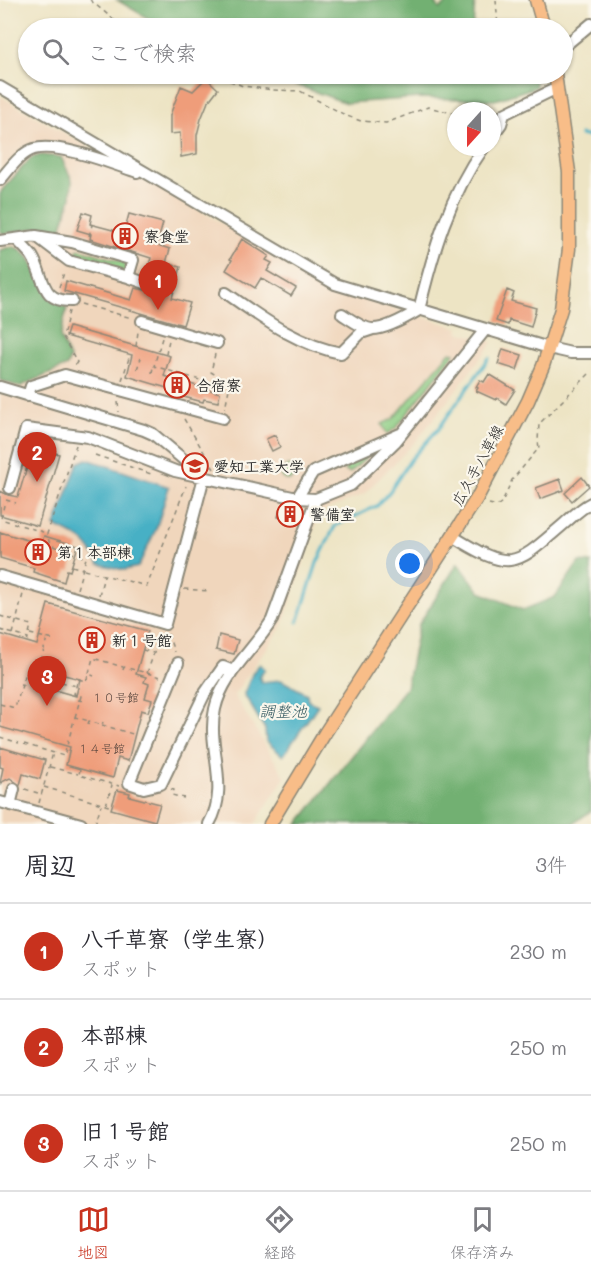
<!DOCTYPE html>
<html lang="ja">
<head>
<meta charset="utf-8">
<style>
  body { margin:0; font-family:Mali,"Klee One",sans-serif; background:#f7f7f7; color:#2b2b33 }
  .compass { position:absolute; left:447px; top:102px; width:54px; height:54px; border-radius:50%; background:#fff; box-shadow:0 2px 4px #0004; rotate:201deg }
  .you { position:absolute; left:410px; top:564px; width:21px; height:21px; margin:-15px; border:4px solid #fff; border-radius:50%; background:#1a73e8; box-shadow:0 0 0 9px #1a73e833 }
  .badge { display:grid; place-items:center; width:39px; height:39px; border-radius:50%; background:#c8321e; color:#fff; font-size:20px; font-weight:700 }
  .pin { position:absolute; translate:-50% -50px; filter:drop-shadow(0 2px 3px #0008) }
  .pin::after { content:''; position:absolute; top:32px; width:21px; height:18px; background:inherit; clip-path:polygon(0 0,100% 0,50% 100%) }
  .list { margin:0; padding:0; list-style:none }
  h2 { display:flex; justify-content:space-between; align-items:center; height:78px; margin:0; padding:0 24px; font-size:26px }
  h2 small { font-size:20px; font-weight:400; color:#7c7c81 }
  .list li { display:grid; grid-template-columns:39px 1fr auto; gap:18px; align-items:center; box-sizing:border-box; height:96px; padding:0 24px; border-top:2px solid #e1e1e2 }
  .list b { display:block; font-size:22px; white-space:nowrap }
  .list p { margin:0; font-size:20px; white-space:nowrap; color:#7c7c81 }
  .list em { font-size:20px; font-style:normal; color:#7c7c81 }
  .icon { flex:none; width:33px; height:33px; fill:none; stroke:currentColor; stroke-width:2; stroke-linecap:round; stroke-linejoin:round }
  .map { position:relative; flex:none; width:591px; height:824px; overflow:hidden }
  .search { position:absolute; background:#fff; box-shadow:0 2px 4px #0004; left:18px; right:18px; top:18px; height:66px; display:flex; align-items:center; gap:15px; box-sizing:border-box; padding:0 21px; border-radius:33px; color:#7c7c81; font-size:22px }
  .sheet { height:366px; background:#fff }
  nav { display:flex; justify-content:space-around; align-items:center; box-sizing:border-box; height:84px; border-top:2px solid #e1e1e2; background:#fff; font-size:16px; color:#7c7c81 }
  nav a { display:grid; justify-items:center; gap:3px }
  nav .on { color:#c8321e }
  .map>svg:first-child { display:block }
  .built { fill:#f0d6bc }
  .green { fill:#8ecd84; stroke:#5c7c58; stroke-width:1.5 }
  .forest { fill:#72b072; stroke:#4e6e4e; stroke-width:1.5 }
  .water { fill:#47b0c5; stroke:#396e78; stroke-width:1.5 }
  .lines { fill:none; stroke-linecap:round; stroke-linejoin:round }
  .stream { stroke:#47b0c5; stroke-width:3 }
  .building { fill:#ef9d7a; fill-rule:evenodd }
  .minor-casing { stroke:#8c8878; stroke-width:14 }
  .major-casing { stroke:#8c8878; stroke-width:15 }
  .path { stroke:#8c8878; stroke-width:1.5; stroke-dasharray:4.5 4.5; stroke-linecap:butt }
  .minor { stroke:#fff; stroke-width:10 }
  .major { stroke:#f8bd88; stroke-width:12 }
  .labels { text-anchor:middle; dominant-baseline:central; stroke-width:4.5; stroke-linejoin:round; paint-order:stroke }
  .number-label { font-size:12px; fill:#5c483f }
  .poi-label { font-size:15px; font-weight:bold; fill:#2b2b2b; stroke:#fbf7ec; text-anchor:start }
  .street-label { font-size:15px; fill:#2b2b2b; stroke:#fbf7ec }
  .water-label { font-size:16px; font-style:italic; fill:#355a61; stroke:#fbf7ec }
</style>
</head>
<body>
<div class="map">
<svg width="591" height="824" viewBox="0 0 591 824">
  <rect width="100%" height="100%" fill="#fbf7ec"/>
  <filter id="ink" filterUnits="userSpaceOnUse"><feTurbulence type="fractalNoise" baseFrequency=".0167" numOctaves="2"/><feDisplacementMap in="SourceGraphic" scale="12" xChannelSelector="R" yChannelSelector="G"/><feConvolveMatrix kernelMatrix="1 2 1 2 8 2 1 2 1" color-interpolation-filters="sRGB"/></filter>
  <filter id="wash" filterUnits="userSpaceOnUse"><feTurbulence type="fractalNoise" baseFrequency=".008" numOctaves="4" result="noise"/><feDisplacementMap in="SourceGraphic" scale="24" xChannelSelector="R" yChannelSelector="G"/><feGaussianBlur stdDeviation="1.35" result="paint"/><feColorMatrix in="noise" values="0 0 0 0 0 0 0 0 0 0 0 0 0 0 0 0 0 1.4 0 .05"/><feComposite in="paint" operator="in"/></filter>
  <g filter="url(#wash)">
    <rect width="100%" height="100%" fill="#ede4c4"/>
    <path class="built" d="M0 96 220 222 328 288 459 328 458 332 493 342 418 439 364 494 322 512 316 523 283 625 234 695 285 777 255 824H0Z"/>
    <path class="green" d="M80 249 126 263 125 272 75 258 77 250Z
      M450 352 455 353 396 428 387 434 382 424 393 419Z
      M365 454 366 458 350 473 345 471V464Z
      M281 473a7 7 0 1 1 14 0a7 7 0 1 1-14 0Z"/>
    <path class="forest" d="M117 0H433L440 9 451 0H475L473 28H178L156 23Z
      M266 74H534L536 87 495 100 420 98 346 103Z
      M41 155 61 157 72 180 71 197 61 230 46 226 4 234 0 231V195L2 190 31 158Z
      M13 246 21 250 29 258 51 299 67 308 60 337 70 358 67 366 19 387 0 380V250Z
      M579 562 591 563V811L572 824H298L406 688 419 624 458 563 480 592 523 610 555 597Z"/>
    <path class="water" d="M87 459 169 487 156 529 138 567 124 570 99 564C86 539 80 538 55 526L78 463Z
      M260 664 265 669 259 677 262 682 281 680 307 694 308 701 318 705 283 756 266 741 265 729 244 694 253 672Z"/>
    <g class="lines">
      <path class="stream" d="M580 135 591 137
        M298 622 317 563 335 526 377 506 390 491 411 459 439 428 489 358"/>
    </g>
    <g id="blocks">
      <path class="building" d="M206 78 218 89 208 102 201 119 197 135V154L181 157 180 133 170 134V115L181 86 193 91Z
        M83 212 92 215 90 224 124 233 129 214 163 223 157 245 170 249 166 263 181 267 172 298 190 303 183 325 64 291 66 281 131 300 135 288 149 291 155 286 154 280 146 275 151 258 90 239 91 234 77 230Z
        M242 239 269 256 266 260 272 263 267 271 296 288 291 296 261 278 255 288 226 270 232 260 230 259Z
        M507 290 514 293 511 301 536 308 531 327 509 320 508 325 496 321Z
        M69 327 170 356 164 376 220 393 218 402 204 399 203 402 176 395 177 391 127 376 132 355 66 336Z
        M503 349 522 355 517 370 498 364Z
        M489 374 515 390 506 404 497 398 496 400 476 391 478 388 476 387 480 380 484 382Z
        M275 435 280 447 272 451 266 439Z
        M33 446 59 454 38 526 0 515V491L8 495 18 497 27 467 24 466 26 456 29 457Z
        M582 477 589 486 572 501 565 493Z
        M560 479 564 490 540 499 536 488Z
        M289 508 301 512 298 523 278 517 280 509 288 511Z
        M0 532 41 544 44 536 78 546 70 571 67 570 64 582 33 572 34 568 0 558Z
        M48 604 148 631 136 674 146 677 144 682 149 684 145 698 152 700 148 712 141 710 128 761 118 758 113 778 66 765 70 747 0 727V634L37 645ZM45 670 80 679 76 696 40 686Z
        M219 635 238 640 234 654 216 650Z
        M0 747 45 760 40 779 23 774 20 785 10 778 0 783 3 768 0 767Z
        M117 790 130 793 129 796 160 804 155 821 111 809Z"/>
    </g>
  </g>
  <g filter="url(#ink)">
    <use href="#blocks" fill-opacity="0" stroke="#8c8878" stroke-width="1.5"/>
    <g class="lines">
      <g class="minor-casing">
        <path id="minor" d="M562 48 591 24
          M0 87 335 284 549 348 571 353H591
          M492 136 501 124 504 114 557 88 556 80
          M0 180C9 170 20 153 34 149 58 142 113 164 137 172
          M16 239C21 244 27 250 32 256 45 277 40 302 72 301
          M0 241 36 236 72 242 133 260 128 277 69 261 36 236
          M128 277 148 284
          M226 293C262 318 297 345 341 353L361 333 373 329
          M342 314C350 319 363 329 373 329 386 329 409 316 419 310 433 252 449 196 484 147
          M142 321 217 343
          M0 387 144 430 153 434 202 475
          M28 396 31 386 65 375 223 418
          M10 488 26 429 88 437 175 471 297 498 316 499 351 485 395 442 485 330
          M297 498 313 472 400 434
          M452 536C512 573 514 567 565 523 573 516 581 508 591 503
          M0 576 165 624 204 477
          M178 663 129 783 144 788 161 784 205 693 223 667 233 671
          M0 802 81 824
          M10 805 14 789
          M209 824C231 786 206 747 215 709 223 673 254 650 272 620L316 499"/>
      </g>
      <g class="major-casing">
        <path id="major" d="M536 0 544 28
          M270 824 325 733 477 498 528 401 543 366 561 309 569 249V172L555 74"/>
      </g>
      <path class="path" d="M90 0 124 28
        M496 0 498 28
        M213 74 243 86 273 90 300 91 347 116 361 121 386 123 428 107 456 114
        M89 236 92 225 90 224
        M59 287 65 270
        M81 304 132 318
        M69 311 63 337 77 362 74 367
        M162 338 154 366 229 389 225 408
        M136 346 138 332
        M166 354 169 340
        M215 354 211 372 228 383 229 388
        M137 369 141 358
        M152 373 153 367
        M122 380 130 355
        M118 402 119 412
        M184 419 214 469
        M76 445 47 534 50 545 86 558 77 589
        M95 455 154 475
        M6 500 16 503
        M489 504 497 506 502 502 512 480 539 448 538 441 539 424 591 372
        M4 505 1 519 46 533
        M72 566 82 569
        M84 570 147 586 186 486
        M184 589 210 591
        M99 595 104 576
        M0 616 31 625 28 638
        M0 630 28 638 27 642
        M13 634 23 594
        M30 634 54 640
        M168 634 174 652
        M143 650 153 653
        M123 670 124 667 147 673 161 633
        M89 673 93 658 123 667
        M147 673 160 677
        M36 678 47 638
        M20 684 26 685
        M78 700 83 701
        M0 704 15 708 26 672 76 686
        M75 717 81 696 74 694 78 679 86 681 89 674 94 676
        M88 724 89 721 102 725 103 722
        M102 725 136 735
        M0 737 19 743
        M24 744 64 756 75 717 89 721
        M50 767 78 774
        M80 769 79 775 119 786
        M3 781 1 785 5 786
        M44 787 112 807
        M25 789 41 794
        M171 789 174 790 172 795 184 798
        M39 803 53 753
        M106 805 112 785
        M95 824 101 805"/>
      <use href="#minor" class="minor"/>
      <use href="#major" class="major"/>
    </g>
  </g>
  <defs>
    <g id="building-ring" transform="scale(1.35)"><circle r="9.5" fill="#fbf7ec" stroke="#c8321e" stroke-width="1.5"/><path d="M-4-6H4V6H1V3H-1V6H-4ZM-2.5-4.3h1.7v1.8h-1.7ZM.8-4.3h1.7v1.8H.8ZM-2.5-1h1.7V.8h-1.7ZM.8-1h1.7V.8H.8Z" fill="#c8321e"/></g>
    <g id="university-ring" transform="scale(1.35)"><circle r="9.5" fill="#fbf7ec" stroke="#c8321e" stroke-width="1.5"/><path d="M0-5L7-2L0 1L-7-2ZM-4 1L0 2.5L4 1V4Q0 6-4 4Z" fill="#c8321e"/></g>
  </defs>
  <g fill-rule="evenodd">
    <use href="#building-ring" x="125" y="236"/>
    <use href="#building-ring" x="177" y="385"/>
    <use href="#university-ring" x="195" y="466"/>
    <use href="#building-ring" x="290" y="514"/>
    <use href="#building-ring" x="38" y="552"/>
    <use href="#building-ring" x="92" y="640"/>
  </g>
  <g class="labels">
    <g class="number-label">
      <text x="115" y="697">１０号館</text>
      <text x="101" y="748">１４号館</text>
    </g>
    <g class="poi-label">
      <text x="144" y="236">寮食堂</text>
      <text x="196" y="385">合宿寮</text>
      <text x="214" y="466">愛知工業大学</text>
      <text x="310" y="514">警備室</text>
      <text x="57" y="552">第１本部棟</text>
      <text x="112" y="640">新１号館</text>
    </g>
    <g class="street-label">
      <text transform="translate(477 465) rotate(-61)">広久手八草線</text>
    </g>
    <g class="water-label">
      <text x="283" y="710">調整池</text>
    </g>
  </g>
</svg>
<svg class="compass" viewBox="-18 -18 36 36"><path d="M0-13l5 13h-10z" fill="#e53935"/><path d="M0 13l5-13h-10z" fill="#7c7c81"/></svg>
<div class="you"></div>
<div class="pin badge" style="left:158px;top:310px">1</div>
<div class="pin badge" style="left:37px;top:482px">2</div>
<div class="pin badge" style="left:47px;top:706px">3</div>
<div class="search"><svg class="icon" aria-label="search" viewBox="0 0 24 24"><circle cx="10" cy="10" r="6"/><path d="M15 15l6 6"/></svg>ここで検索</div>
</div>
<section class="sheet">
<h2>周辺<small>3件</small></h2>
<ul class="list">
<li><span class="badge">1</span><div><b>八千草寮（学生寮）</b><p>スポット</p></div><em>230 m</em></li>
<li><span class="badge">2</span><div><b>本部棟</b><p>スポット</p></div><em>250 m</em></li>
<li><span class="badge">3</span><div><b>旧１号館</b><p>スポット</p></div><em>250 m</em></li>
</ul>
</section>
<nav>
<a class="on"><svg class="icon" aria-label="map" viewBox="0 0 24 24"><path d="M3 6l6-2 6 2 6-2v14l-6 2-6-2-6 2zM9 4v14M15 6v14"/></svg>地図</a>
<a><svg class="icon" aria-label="directions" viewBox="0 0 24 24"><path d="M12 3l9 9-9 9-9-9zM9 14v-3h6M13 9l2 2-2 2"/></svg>経路</a>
<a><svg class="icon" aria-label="saved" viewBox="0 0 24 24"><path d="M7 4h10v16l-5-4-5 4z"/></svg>保存済み</a>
</nav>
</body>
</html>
